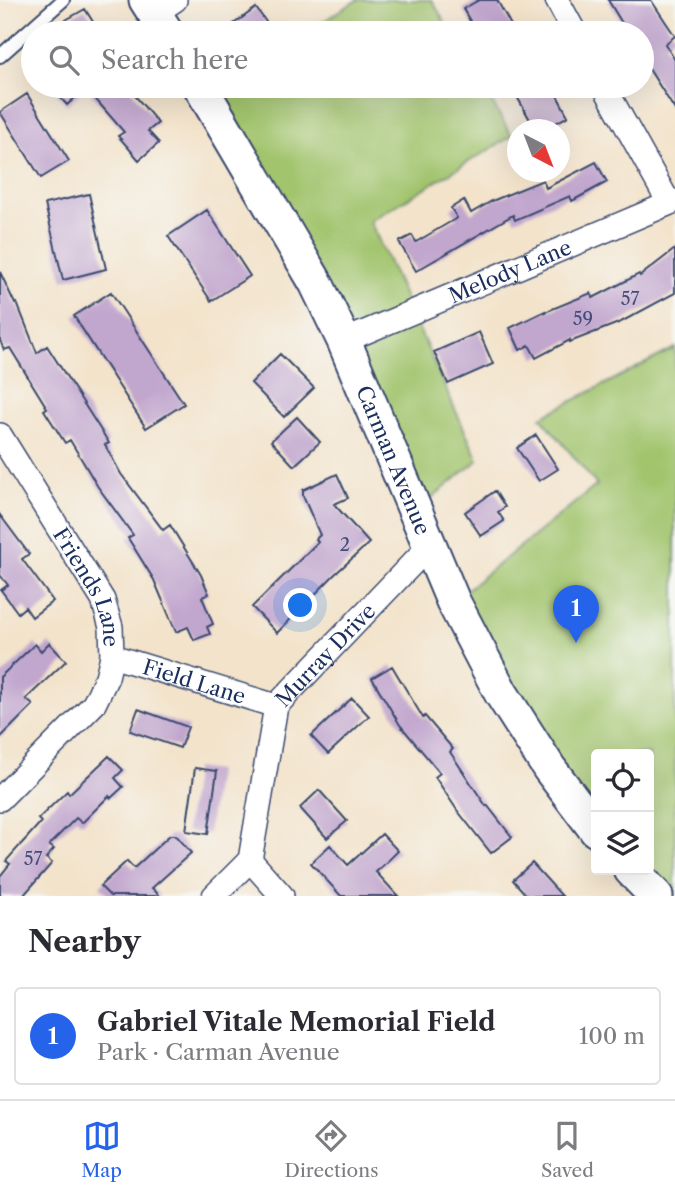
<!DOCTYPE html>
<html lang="en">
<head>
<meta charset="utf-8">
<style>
  body { margin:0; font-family:"Libre Caslon Text",serif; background:#f7f7f7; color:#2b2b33 }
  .controls { position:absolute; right:21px; bottom:21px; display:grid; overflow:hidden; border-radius:7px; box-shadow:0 7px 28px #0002 }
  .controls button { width:63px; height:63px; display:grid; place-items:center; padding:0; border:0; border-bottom:2px solid #e1e1e2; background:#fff; color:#2b2b33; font:35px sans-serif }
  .compass { position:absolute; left:507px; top:119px; width:63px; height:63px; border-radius:50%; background:#fff; box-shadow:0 7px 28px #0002; rotate:138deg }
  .you { position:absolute; left:301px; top:606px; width:24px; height:24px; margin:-18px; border:5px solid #fff; border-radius:50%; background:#1a73e8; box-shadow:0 0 0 10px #1a73e833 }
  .badge { display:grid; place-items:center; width:46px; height:46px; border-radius:50%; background:#2563eb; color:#fff; font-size:23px; font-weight:700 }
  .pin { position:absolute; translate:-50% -58px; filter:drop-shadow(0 2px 4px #0008) }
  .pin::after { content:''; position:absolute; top:37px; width:24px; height:21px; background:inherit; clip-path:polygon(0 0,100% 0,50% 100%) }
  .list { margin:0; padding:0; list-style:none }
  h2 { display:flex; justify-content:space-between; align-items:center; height:91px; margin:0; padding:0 28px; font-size:30px }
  h2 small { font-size:23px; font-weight:400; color:#7c7c81 }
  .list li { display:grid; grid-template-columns:46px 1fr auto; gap:21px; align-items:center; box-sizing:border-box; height:98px; margin:0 14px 14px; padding:0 14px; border:2px solid #e1e1e2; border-radius:7px }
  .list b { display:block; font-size:26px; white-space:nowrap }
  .list p { margin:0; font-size:23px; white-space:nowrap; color:#7c7c81 }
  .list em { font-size:23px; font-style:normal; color:#7c7c81 }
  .icon { flex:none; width:38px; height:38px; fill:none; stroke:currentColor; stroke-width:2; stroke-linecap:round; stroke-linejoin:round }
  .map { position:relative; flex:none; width:675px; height:896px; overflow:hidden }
  .search { position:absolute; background:#fff; box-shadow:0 7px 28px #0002; left:21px; right:21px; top:21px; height:77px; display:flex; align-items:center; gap:18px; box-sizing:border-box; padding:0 24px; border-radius:38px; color:#7c7c81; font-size:26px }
  .sheet { height:203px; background:#fff }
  nav { display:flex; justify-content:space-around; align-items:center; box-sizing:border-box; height:98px; border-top:2px solid #e1e1e2; background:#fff; font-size:19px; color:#7c7c81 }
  nav a { display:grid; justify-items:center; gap:4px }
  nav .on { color:#2563eb }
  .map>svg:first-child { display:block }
  .green { fill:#a2c46d; stroke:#5e7a66; stroke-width:2 }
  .building { fill:#c1a6ce }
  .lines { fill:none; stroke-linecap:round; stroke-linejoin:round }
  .lane-casing { stroke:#3b4a6e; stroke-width:16 }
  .street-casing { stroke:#3b4a6e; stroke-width:26 }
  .secondary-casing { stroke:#3b4a6e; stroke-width:37 }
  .lane { stroke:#fff; stroke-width:12 }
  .street { stroke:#fff; stroke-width:23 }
  .secondary { stroke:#fff; stroke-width:33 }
  .labels { text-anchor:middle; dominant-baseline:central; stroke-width:7; stroke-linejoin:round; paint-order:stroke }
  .number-label { font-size:18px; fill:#444d7a }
  .street-label { font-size:21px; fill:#1b2f5e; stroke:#f6f6f2 }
</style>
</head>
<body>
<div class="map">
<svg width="675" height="896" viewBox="0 0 675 896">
  <rect width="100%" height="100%" fill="#f6f6f2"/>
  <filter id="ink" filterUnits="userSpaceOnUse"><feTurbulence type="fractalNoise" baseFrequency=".0143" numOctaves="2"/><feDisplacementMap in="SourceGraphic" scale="14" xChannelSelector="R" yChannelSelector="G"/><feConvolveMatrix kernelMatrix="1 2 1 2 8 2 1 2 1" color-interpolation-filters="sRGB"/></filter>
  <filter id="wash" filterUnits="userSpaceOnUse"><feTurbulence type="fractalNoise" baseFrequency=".00686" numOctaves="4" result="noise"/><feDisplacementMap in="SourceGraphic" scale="28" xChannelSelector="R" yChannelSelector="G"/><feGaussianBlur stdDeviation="1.57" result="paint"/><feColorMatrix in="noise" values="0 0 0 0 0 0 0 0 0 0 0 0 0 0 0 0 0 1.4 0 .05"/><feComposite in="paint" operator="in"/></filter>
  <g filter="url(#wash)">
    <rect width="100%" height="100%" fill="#f3e3cb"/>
    <path class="green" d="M357 0H432L451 33H305Z
      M242 86H482L512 136 370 221 478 460 419 509 218 106Z
      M675 348V896H661L649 870V754H596V824L455 599 597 485 541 417Z"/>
    <g id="blocks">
      <path class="building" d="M479 0H497L512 27 501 33H477L463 9Z
        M608 0H651L675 36 665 44 675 60V110L642 58V33H628Z
        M256 8 269 26 260 33H221Z
        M85 9 100 33H43Z
        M50 86H127L158 123 148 131 159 143 139 160 118 136 124 132 86 88 67 105Z
        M511 86H552L568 116 547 128 542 119 533 125Z
        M27 94 69 161 41 178 0 112Z
        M596 162 607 182 572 201 570 196 515 220 513 215 416 271 399 242 412 235 416 242 457 218 451 208 464 200 471 213 492 201 543 180 546 188Z
        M89 194 106 269 63 280 45 204Z
        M207 210 250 276 211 301 168 236Z
        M675 249V293L621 322 570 342V340L536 358 529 345 520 350 510 328 545 311V312L591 293 593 298 639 274 640 276Z
        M0 272 15 304 17 303 37 353 47 346 109 443 105 445 121 474 163 530 170 525 201 575 209 594 202 597 213 624 207 627 210 634 194 640 188 627 176 632 154 580 128 538 133 535 98 487 70 440 65 443 44 410 47 408 10 348 4 350 0 340Z
        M111 292 184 404 146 428 74 316Z
        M479 332 493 364 448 384 434 352Z
        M280 354 314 388 284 417 251 383Z
        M297 417 320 442 294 466 271 441Z
        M536 435 558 469 539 481 517 448Z
        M337 474 348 498 334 504 369 543 333 576 277 633 252 607 318 542 316 539 320 535 303 496V490Z
        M495 491 505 507 498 512 504 521 481 536 465 512Z
        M0 515 29 554 22 559 53 601 32 617 25 607 18 613 1 590 8 585 0 575Z
        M49 643 66 661 26 699 33 705 0 738V677L35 644 41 651Z
        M392 666 423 718 425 716 453 749 450 752 486 806 487 805 512 837 491 853 457 810 435 777 440 773 400 725 372 678Z
        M352 698 369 716 328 754 311 736Z
        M138 709 188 727 180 748 130 731Z
        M109 756 123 770 115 778 123 787 111 798 109 796 82 823 76 818 49 845 54 849 46 858 52 863 23 896H0V876L10 864 6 861 41 822 38 819 67 791 69 794Z
        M195 768 217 771 208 834 186 831Z
        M319 790 347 821 327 838 300 808Z
        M382 834 398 851 376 872 398 896H341L311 863 330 845 348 865Z
        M170 835H176L191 853 152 888 160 896H110L100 886 127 861 134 868Z
        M532 863 562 896H527L513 880Z"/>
    </g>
  </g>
  <g filter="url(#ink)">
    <use href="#blocks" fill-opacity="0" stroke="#3b4a6e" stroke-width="2"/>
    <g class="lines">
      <g class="lane-casing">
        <path id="lane" d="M0 56 63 0"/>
      </g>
      <g class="street-casing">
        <g id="street">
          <path d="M557 0 575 33"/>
          <path d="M155 13 175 0"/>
          <path d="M604 86 669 203"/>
          <path id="s1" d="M344 341 675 201"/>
          <path id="s2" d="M0 435 103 600 111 627 112 656 107 677 94 704 0 799"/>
          <path id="s3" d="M112 656 276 706"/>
          <path d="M250 860 282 896"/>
          <path id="s4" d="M214 896 250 860 276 706 430 545"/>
        </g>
      </g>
      <g class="secondary-casing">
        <g id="secondary">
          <path d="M146 0 167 33"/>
          <path id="s5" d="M200 86 316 283 344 341 453 601 501 693 549 768 596 830"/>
          <path d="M631 870 656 896"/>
        </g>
      </g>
      <use href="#lane" class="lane"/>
      <use href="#street" class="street"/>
      <use href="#secondary" class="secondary"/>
    </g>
  </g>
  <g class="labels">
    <g class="number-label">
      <text x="630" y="299">57</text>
      <text x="583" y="319">59</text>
      <text x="345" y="545">2</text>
      <text x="33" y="859">57</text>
    </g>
    <g class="street-label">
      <text stroke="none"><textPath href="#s1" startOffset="180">Melody Lane</textPath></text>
      <text stroke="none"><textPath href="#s5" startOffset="422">Carman Avenue</textPath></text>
      <text stroke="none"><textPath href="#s2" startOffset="177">Friends Lane</textPath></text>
      <text stroke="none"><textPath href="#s4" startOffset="278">Murray Drive</textPath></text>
      <text stroke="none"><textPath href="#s3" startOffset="86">Field Lane</textPath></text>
    </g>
  </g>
</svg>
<div class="controls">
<button><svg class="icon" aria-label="locate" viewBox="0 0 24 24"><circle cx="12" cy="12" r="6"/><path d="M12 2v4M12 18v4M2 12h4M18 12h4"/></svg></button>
<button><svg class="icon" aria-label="layers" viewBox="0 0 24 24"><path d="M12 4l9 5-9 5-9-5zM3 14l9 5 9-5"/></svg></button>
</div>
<svg class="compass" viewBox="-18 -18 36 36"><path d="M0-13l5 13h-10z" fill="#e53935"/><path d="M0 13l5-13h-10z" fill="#7c7c81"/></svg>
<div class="you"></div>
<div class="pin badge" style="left:576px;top:643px">1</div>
<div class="search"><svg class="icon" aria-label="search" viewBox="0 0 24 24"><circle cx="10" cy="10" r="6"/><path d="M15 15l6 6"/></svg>Search here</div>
</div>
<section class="sheet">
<h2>Nearby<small></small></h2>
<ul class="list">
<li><span class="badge">1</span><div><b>Gabriel Vitale Memorial Field</b><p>Park · Carman Avenue</p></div><em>100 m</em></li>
</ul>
</section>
<nav>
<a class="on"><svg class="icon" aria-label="map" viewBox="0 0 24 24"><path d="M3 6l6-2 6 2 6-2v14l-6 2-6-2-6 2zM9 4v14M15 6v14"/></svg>Map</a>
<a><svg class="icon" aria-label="directions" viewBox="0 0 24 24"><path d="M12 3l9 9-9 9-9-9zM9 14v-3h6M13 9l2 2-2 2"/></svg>Directions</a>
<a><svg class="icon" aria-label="saved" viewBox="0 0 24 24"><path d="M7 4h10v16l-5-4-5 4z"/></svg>Saved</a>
</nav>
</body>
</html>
